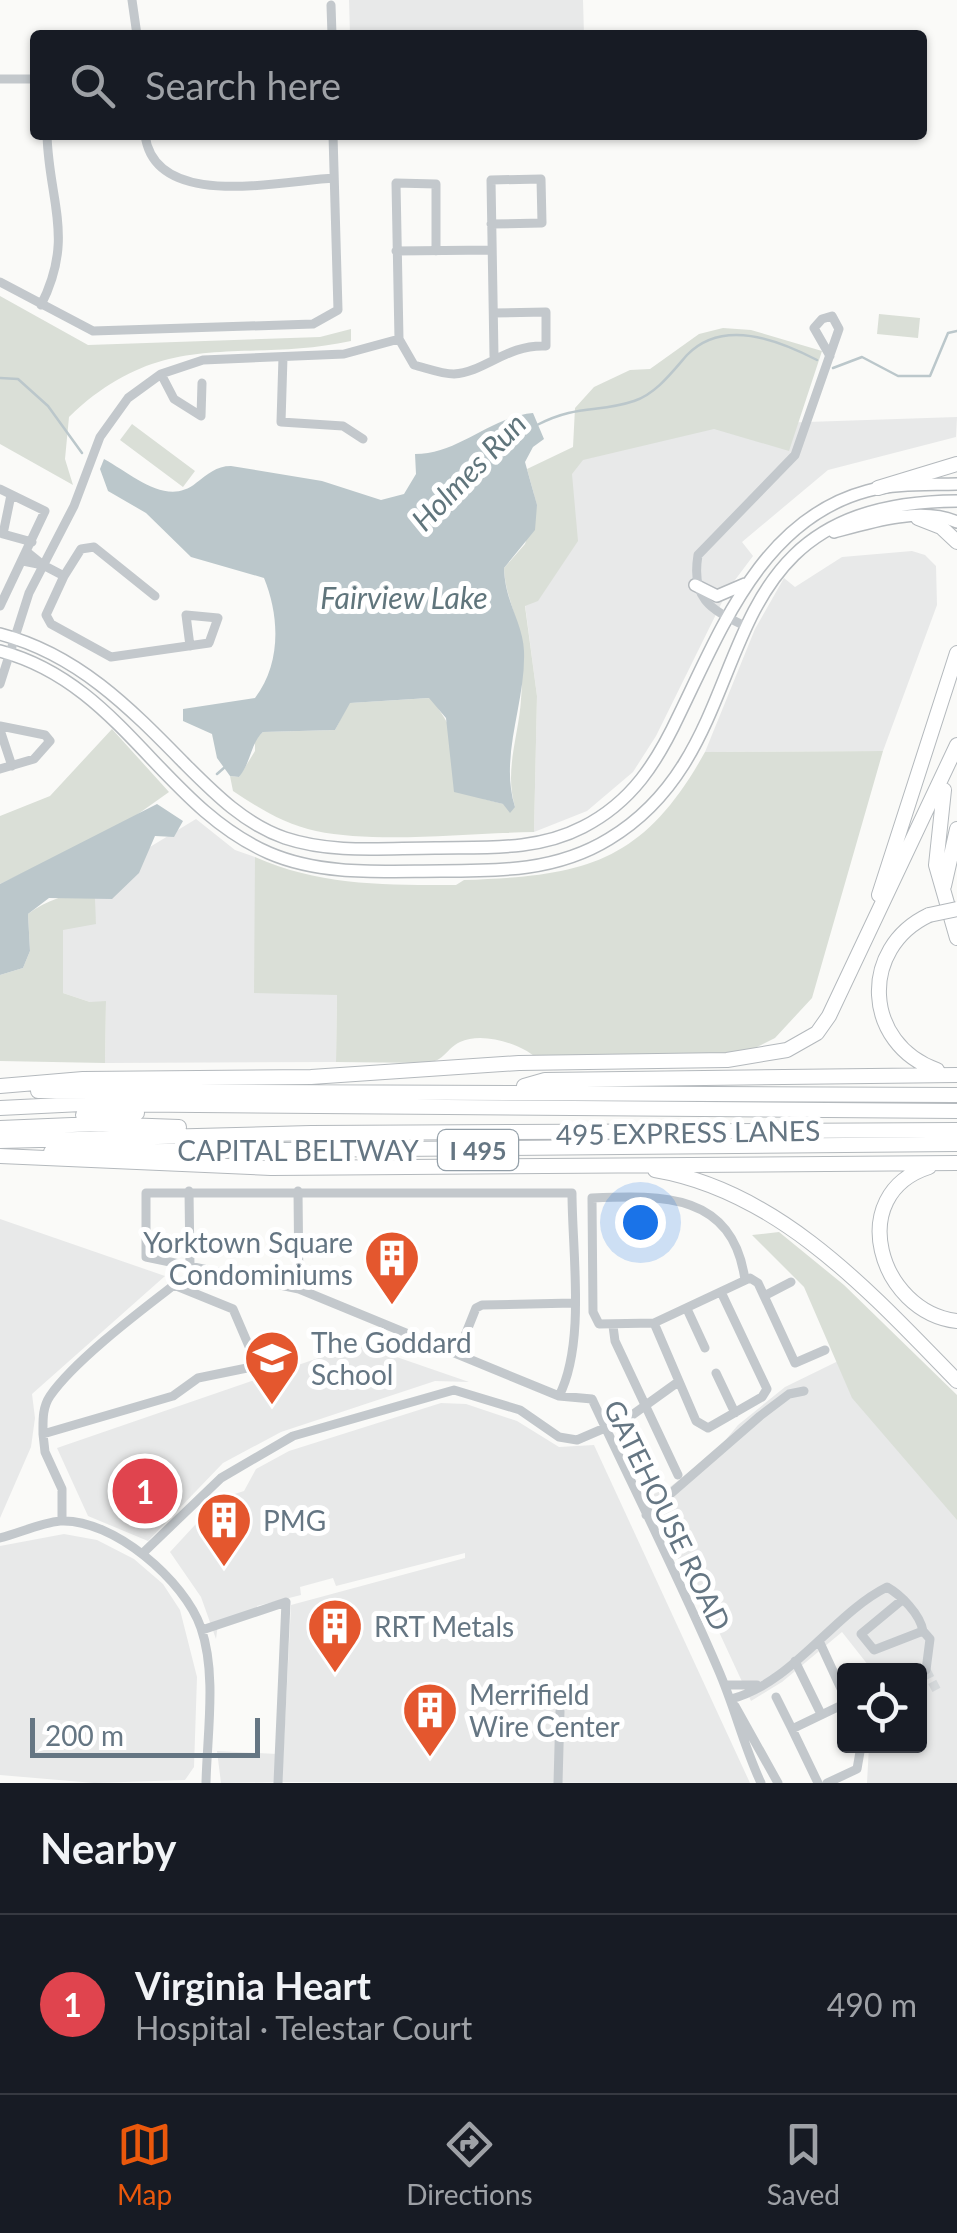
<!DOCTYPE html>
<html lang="en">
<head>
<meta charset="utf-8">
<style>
  body { margin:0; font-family:Lato,sans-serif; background:#242831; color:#f1f3f6 }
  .controls { position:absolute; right:30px; bottom:30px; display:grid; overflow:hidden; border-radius:10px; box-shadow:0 2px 8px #0004 }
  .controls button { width:90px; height:90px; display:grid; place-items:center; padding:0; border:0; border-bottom:2px solid #363941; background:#171b24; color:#f1f3f6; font:50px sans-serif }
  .scale { position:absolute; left:30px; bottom:25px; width:230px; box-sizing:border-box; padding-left:10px; border:5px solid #657683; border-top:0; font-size:28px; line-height:35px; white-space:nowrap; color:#657683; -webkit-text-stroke:8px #fff; paint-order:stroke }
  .you { position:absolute; left:640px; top:1222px; width:35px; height:35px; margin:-25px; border:8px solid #fff; border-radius:50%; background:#1a73e8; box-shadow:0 0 0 15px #1a73e833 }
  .badge { display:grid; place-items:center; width:65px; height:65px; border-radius:50%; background:#ea580c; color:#fff; font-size:32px; font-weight:700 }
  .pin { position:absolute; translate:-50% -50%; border:5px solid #fff; box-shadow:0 2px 10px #0006 }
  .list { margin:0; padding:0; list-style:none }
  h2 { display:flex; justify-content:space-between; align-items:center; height:130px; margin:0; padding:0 40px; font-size:42px }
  h2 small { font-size:32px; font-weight:400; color:#9ea1a6 }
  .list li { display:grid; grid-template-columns:65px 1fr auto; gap:30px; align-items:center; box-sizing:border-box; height:180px; padding:0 40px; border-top:2px solid #363941 }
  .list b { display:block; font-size:38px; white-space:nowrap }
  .list p { margin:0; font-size:32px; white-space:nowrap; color:#9ea1a6 }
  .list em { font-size:32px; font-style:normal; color:#9ea1a6 }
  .icon { flex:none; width:55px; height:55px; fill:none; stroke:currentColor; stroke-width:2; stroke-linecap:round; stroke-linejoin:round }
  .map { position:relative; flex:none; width:957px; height:1783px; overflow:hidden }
  .search { position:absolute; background:#171b24; box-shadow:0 2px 8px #0004; left:30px; right:30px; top:30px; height:110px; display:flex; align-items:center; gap:25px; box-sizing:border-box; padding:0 35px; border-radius:10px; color:#9ea1a6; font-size:38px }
  .sheet { height:310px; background:#171b24 }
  nav { display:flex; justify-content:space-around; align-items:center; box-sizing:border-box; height:140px; border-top:2px solid #363941; background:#171b24; font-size:28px; color:#9ea1a6 }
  nav a { display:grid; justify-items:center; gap:5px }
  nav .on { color:#ea580c }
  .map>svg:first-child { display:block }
  .built { fill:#e8e9e9 }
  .green { fill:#dadfd7 }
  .water { fill:#bbc7cb }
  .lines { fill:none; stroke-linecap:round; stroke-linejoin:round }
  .stream { stroke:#bbc7cb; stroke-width:2.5 }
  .minor-tunnel { stroke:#d5d9db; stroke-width:9; stroke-dasharray:9 4.5; stroke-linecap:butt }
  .major-casing { stroke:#b5babe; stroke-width:14 }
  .highway-casing { stroke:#b4b9bd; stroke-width:16 }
  .minor { stroke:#c3c8cc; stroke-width:9 }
  .major { stroke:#fff; stroke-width:11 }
  .highway { stroke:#fff; stroke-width:14 }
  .highway-bridge-casing { stroke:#b4b9bd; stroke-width:16; stroke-linecap:butt }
  .highway-bridge { stroke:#fff; stroke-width:14 }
  .labels { text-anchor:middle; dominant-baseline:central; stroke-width:10; stroke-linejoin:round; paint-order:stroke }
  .shield { fill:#fff; stroke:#939fa8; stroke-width:2.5 }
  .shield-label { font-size:25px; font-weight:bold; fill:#657683 }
  .street-label { font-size:28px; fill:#657683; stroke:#fff }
  .poi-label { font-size:28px; fill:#657683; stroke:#fff; text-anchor:start }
  .water-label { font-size:30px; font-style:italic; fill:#60757c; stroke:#fff }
</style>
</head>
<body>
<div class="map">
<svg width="957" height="1783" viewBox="0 0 957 1783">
  <rect width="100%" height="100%" fill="#fafaf8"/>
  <path class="built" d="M349 0H583L584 35H350Z
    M957 417 956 437 828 470 742 542 753 556 729 588 656 736 633 772 587 811 534 832 537 696 521 574 538 471 590 446 591 429Z
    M912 551 925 555 936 566 937 605 883 751 705 752 755 629 784 578 795 587 842 557Z
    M196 819 235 850 255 857 256 870 337 994 336 1062 105 1063 106 1002H90L63 993V929L96 923 89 884Z
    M0 1219 165 1276 32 1394 35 1418 31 1447 0 1518Z
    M359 1344 469 1382 435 1381 281 1432 223 1463 148 1541 88 1516 57 1448Z
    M873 1344 957 1435V1783H867L869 1746H920V1670H872L842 1632 782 1682 751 1701 700 1591 694 1593 649 1496 670 1487 718 1449 738 1425 785 1387Z
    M441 1403 466 1404 517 1421 559 1447 594 1445 750 1783 282 1782 291 1605 465 1558V1553L336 1586 333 1578 300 1587 301 1595 257 1606 258 1613 218 1624 216 1639 201 1597 170 1552 219 1499 244 1491 256 1469 289 1451Z
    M64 1534 97 1540 134 1559 163 1584 180 1610 197 1677 194 1767 185 1780 94 1783 0 1775V1546Z
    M217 1751 277 1754 275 1782 221 1783Z"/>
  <path class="green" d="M0 296 88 345 320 337 351 329V341C241 365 166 324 69 417L65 459 73 485 0 444Z
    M879 314 920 318 918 338 877 334Z
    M723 328 751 330 822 351 789 451 714 429 583 460 572 474 578 541 538 601 525 606 537 696 534 832C470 833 378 844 316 831 286 825 258 808 233 791L230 776 239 777 255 751V739L263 732 335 730 349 703 430 698C450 719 469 770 484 799L515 807C504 770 519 735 521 699 523 677 522 642 516 621 511 601 505 589 504 568L525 544 537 505 527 469 573 447 575 408 594 387 630 370 650 369 699 334Z
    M132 424 195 471 183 487 120 440Z
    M112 729 169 792 124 824 0 884V816L50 796Z
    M883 751 812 998 775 1038 741 1055 541 1062C525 1045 484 1031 460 1042 446 1049 445 1060 428 1063L336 1062 337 995 254 993 255 857C320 886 386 885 456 885L464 880C584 876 643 864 705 752Z
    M89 884 95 899 96 924 63 930V993L90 1002 106 1001 105 1063 0 1061V975L23 968 30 951 28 914C47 899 68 897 89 884Z
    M779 1232 844 1285 957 1395V1520L852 1398 804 1287 752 1235Z"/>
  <path class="water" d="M533 413 544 439 533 447 525 462 537 505 535 530 504 568C505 603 523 623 524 651 526 703 499 756 515 807L510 813 503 804 454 792 446 718 429 698 350 703 335 730 263 732C251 742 251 763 239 777L230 776 217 758 212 734 183 721V709L255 698C281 664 280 617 264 578L191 557 146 513 108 491 100 469 104 459C133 475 167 507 196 483 208 474 216 466 231 466L322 481 381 500 404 494 416 474 415 454C459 454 490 417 533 413Z
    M157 804 183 821 174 837 155 836 139 873 112 899 49 898 28 914 30 951 23 968 0 975V884Z
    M393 1267a11 11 0 1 1 22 0a11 11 0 1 1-22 0Z"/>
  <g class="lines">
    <path class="stream" d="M833 368 862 357 898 376H930L948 333 957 331
      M0 378 18 379 48 406 82 453
      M537 425C577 404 599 413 634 401 656 394 673 371 687 355 723 318 778 340 817 360
      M217 774 225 767"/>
    <path class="minor-tunnel" d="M926 1670 937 1691"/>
    <g class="major-casing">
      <path id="major" d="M834 532C870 522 921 506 957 522
        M695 585 717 596 745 584
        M0 634C77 654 129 707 183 762 213 792 244 824 285 838 333 854 385 848 435 848 486 847 537 851 583 827 632 802 657 762 679 715 722 627 763 519 867 491 895 483 928 485 957 484
        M0 651C121 683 162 806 269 853 322 876 384 871 441 871 500 871 557 871 609 839 775 739 685 503 957 501"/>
    </g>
    <g class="highway-casing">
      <path id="highway" d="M878 488 957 464
        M918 518 941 527 957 542
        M944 790 936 865 957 938
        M944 886 957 829
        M879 895 957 653
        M929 915C859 948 863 1044 937 1070
        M0 1086 83 1079 311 1077 519 1063 727 1060 787 1050 817 1033 829 1016 957 745
        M524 1086 545 1080 957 1075
        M38 1091 957 1095
        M0 1108 82 1104 957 1111
        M83 1115 137 1113
        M0 1128 96 1124 179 1127
        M0 1141 311 1133 957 1130
        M51 1152 957 1144
        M0 1156 271 1168 957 1163
        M929 1167C844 1194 879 1312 957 1321
        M655 1170C780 1191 872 1294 957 1381"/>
    </g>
    <path class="minor" d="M132 0 137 35
      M331 5 332 35
      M0 79H35
      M145 135C155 211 279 181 334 178
      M491 224 542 223 541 179 491 180C492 239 493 297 494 356
      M396 251 492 250
      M0 282 93 331 313 324 338 310 333 135
      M41 305C75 238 49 202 47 135
      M399 339 414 365C426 368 442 374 454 374 485 372 507 344 546 346V312L494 313
      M283 357 281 422 343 426 363 439
      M161 374 174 399 201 416 202 383
      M0 489 45 511 0 606
      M11 495 3 534 32 542
      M23 561 43 565 27 552
      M43 565 64 576 81 549 94 547 155 596
      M64 576 46 615 51 624 111 657 209 643 218 618 186 615 190 646
      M745 626C709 609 691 598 698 555L795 455 839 329 832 316 822 319 814 328 830 356
      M0 684 29 593 74 506 100 437 128 398 161 374 203 360 344 354 399 339 396 183 436 184V251
      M0 726 45 735 50 741 34 759 0 769
      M0 730 12 766
      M189 1191 190 1266
      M298 1191 299 1289
      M745 1280C733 1193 663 1195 592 1198L593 1312 599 1324 654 1323 750 1278 758 1283 795 1363 825 1350
      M174 1285 233 1309 254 1358 247 1368 198 1378 173 1396 43 1434C43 1421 42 1408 50 1396 74 1361 139 1312 174 1285Z
      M764 1296 791 1282
      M687 1309 705 1348
      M654 1323 696 1421 708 1428 762 1397 767 1389 721 1292
      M613 1326 615 1341 678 1475
      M458 1353 476 1308 482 1305 573 1303
      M716 1373 735 1413
      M559 1396C586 1343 572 1252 572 1193H146V1257L299 1289 559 1396 592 1399C634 1489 679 1578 718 1669 735 1708 743 1744 761 1783
      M43 1434 45 1452 62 1489V1521
      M646 1515 760 1416 789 1394 804 1391
      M0 1538C19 1533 41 1523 60 1521 113 1518 185 1581 201 1628 217 1674 207 1735 206 1783
      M144 1552 221 1478 293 1436 454 1390 520 1410 559 1437 577 1440 628 1418 678 1382
      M202 1630 286 1602 278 1783
      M923 1631 930 1639 926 1670
      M820 1643 844 1695
      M795 1661 821 1714
      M725 1685H757
      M776 1697 792 1729
      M731 1699C793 1683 833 1614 887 1587 901 1595 920 1614 923 1631L874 1650 861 1634 902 1600
      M735 1706 778 1783
      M558 1783 560 1711
      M818 1783 792 1729 844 1704
      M827 1783 857 1769 861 1746"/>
    <use href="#major" class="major"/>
    <use href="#highway" class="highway"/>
    <g class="highway-bridge-casing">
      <path id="highway-bridge" d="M929 915 957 909"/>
    </g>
    <use href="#highway-bridge" class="highway-bridge"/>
  </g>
  <defs>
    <g id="building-pin" transform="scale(2.875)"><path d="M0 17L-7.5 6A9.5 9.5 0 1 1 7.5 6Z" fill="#e4572e" stroke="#fff"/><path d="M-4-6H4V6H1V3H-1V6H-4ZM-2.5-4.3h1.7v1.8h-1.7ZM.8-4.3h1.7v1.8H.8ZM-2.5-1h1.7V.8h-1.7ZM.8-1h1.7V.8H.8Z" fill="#fff"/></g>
    <g id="school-pin" transform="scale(2.875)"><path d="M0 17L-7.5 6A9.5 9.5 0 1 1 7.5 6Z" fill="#e4572e" stroke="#fff"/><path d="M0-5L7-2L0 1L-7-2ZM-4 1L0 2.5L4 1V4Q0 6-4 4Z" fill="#fff"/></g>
  </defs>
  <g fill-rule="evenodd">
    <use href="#building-pin" x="392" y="1258"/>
    <use href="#school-pin" x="272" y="1358"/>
    <use href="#building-pin" x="224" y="1520"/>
    <use href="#building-pin" x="335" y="1626"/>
    <use href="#building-pin" x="430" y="1710"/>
  </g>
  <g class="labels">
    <rect class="shield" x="438" y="1130" width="80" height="40" rx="8"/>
    <g class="shield-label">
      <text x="478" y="1150">I 495</text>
    </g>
    <g class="street-label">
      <text transform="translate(688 1132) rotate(-1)">495 EXPRESS LANES</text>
      <text x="298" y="1150">CAPITAL BELTWAY</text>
      <text transform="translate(668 1515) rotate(64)">GATEHOUSE ROAD</text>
    </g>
    <g class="poi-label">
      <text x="353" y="1242" text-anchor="end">Yorktown Square<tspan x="353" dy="32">Condominiums</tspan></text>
      <text x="311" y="1342">The Goddard<tspan x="311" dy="32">School</tspan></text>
      <text x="263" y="1520">PMG</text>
      <text x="374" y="1626">RRT Metals</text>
      <text x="469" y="1694">Merrifield<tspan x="469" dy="32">Wire Center</tspan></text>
    </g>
    <g class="water-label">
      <text transform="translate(468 471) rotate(-46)">Holmes Run</text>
      <text x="404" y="597">Fairview Lake</text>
    </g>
  </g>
</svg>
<div class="controls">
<button><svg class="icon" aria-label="locate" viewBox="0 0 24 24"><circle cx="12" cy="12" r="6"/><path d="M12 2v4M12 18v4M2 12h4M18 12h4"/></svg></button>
</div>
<div class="scale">200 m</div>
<div class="you"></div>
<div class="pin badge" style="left:145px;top:1491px;background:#e0444e">1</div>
<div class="search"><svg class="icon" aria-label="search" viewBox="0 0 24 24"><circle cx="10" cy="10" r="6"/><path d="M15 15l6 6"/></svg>Search here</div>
</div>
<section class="sheet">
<h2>Nearby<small></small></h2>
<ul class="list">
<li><span class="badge" style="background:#e0444e">1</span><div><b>Virginia Heart</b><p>Hospital · Telestar Court</p></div><em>490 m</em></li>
</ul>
</section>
<nav>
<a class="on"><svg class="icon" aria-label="map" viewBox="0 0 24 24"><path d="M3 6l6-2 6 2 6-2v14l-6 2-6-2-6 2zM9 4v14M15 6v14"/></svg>Map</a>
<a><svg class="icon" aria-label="directions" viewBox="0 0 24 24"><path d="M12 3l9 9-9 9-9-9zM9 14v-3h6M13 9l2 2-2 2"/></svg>Directions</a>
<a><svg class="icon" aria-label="saved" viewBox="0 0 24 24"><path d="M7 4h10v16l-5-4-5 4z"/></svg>Saved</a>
</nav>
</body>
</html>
